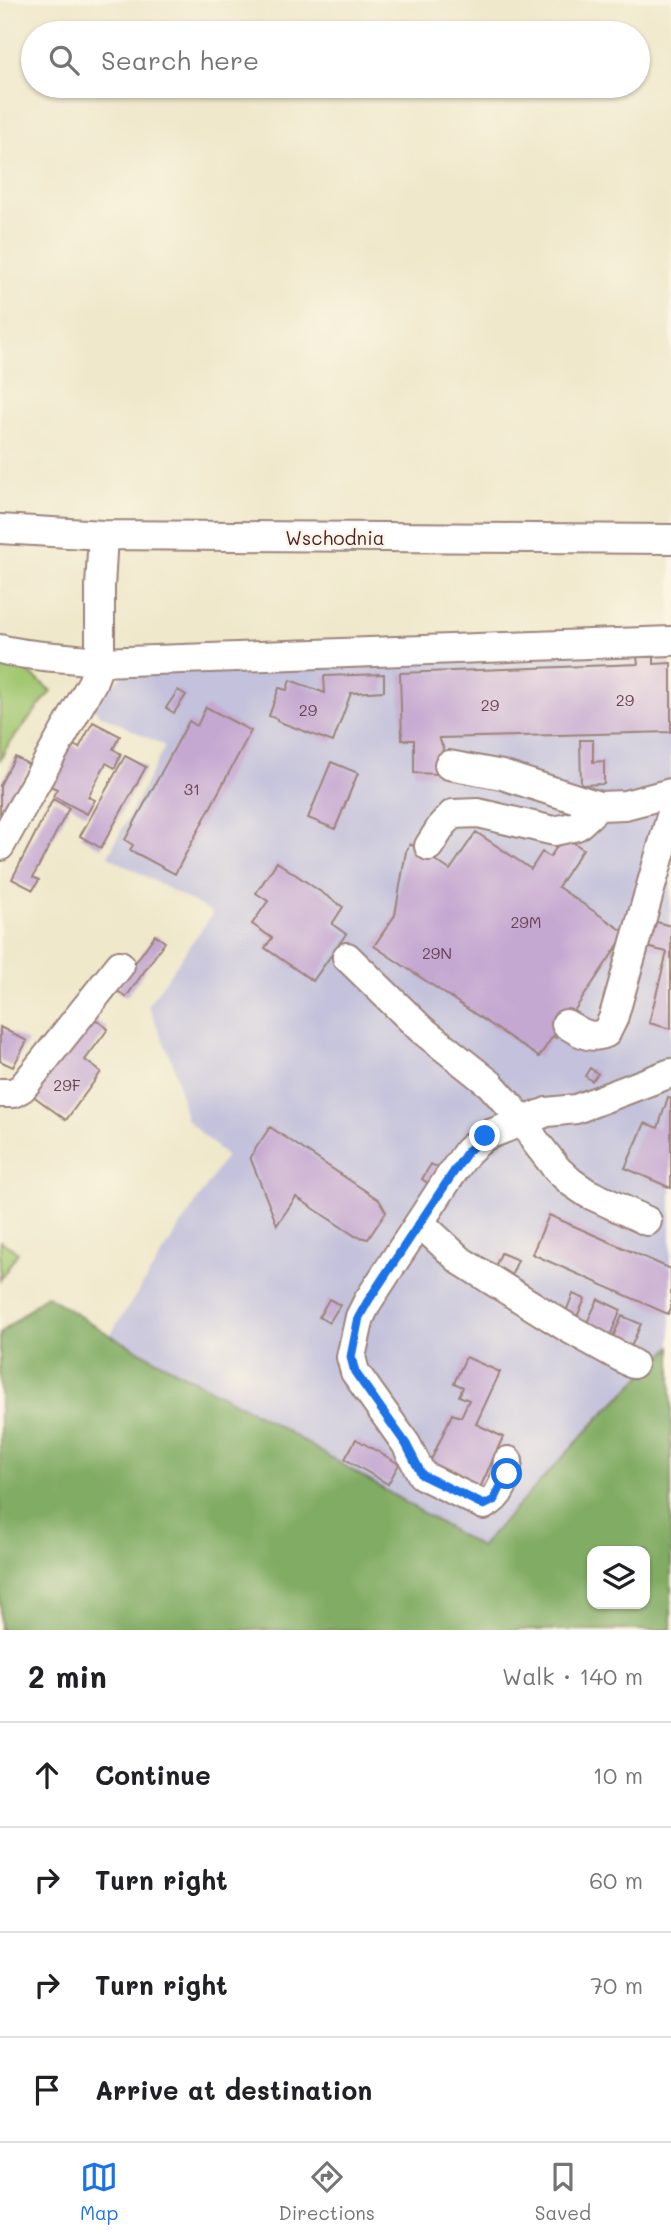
<!DOCTYPE html>
<html lang="en">
<head>
<meta charset="utf-8">
<style>
  body { margin:0; font-family:Mali,sans-serif; background:#f6f6f6; color:#202124 }
  .controls { position:absolute; right:21px; bottom:21px; display:grid; overflow:hidden; border-radius:14px; box-shadow:0 2px 5px #0004 }
  .controls button { width:63px; height:63px; display:grid; place-items:center; padding:0; border:0; border-bottom:2px solid #e0e0e0; background:#fff; color:#202124; font:35px sans-serif }
  .stop { position:absolute; width:21px; height:21px; margin:-16px; border:5px solid #1a73e8; border-radius:50%; background:#fff }
  .stop.end { background:#1a73e8; border-color:#fff; box-shadow:0 2px 7px #0008 }
  .list { margin:0; padding:0; list-style:none }
  h2 { display:flex; justify-content:space-between; align-items:center; height:91px; margin:0; padding:0 28px; font-size:30px }
  h2 small { font-size:23px; font-weight:400; color:#757577 }
  .list li { display:grid; grid-template-columns:46px 1fr auto; gap:21px; align-items:center; box-sizing:border-box; height:105px; padding:0 28px; border-top:2px solid #e0e0e0 }
  .list b { display:block; font-size:26px; white-space:nowrap }
  .list em { font-size:23px; font-style:normal; color:#757577 }
  .icon { flex:none; width:38px; height:38px; fill:none; stroke:currentColor; stroke-width:2; stroke-linecap:round; stroke-linejoin:round }
  .map { position:relative; flex:none; width:671px; height:1630px; overflow:hidden }
  .search { position:absolute; background:#fff; box-shadow:0 2px 5px #0004; left:21px; right:21px; top:21px; height:77px; display:flex; align-items:center; gap:18px; box-sizing:border-box; padding:0 24px; border-radius:38px; color:#757577; font-size:26px }
  .sheet { height:511px; background:#fff }
  nav { display:flex; justify-content:space-around; align-items:center; box-sizing:border-box; height:98px; border-top:2px solid #e0e0e0; background:#fff; font-size:19px; color:#757577 }
  nav a { display:grid; justify-items:center; gap:4px }
  nav .on { color:#1a73e8 }
  .map>svg:first-child { display:block }
  .industrial { fill:#c3c1db }
  .green { fill:#a2c872; stroke:#76744e; stroke-width:2 }
  .forest { fill:#81ac64; stroke:#666648; stroke-width:2; fill-rule:evenodd }
  .building { fill:#c5a8d1 }
  .lines { fill:none; stroke-linecap:round; stroke-linejoin:round }
  .minor-casing { stroke:#9c847b; stroke-width:32 }
  .minor { stroke:#fff; stroke-width:28 }
  .route { stroke:#1a73e8; stroke-width:9 }
  .labels { text-anchor:middle; dominant-baseline:central; stroke-width:5; stroke-linejoin:round; paint-order:stroke }
  .number-label { font-size:16px; fill:#694154 }
  .street-label { font-size:19px; fill:#4a1f2b; stroke:#fcf5e5 }
</style>
</head>
<body>
<div class="map">
<svg width="671" height="1630" viewBox="0 0 671 1630">
  <rect width="100%" height="100%" fill="#fcf5e5"/>
  <filter id="ink" filterUnits="userSpaceOnUse"><feTurbulence type="fractalNoise" baseFrequency=".0143" numOctaves="2"/><feDisplacementMap in="SourceGraphic" scale="14" xChannelSelector="R" yChannelSelector="G"/><feConvolveMatrix kernelMatrix="1 2 1 2 8 2 1 2 1" color-interpolation-filters="sRGB"/></filter>
  <filter id="wash" filterUnits="userSpaceOnUse"><feTurbulence type="fractalNoise" baseFrequency=".00686" numOctaves="4" result="noise"/><feDisplacementMap in="SourceGraphic" scale="28" xChannelSelector="R" yChannelSelector="G"/><feGaussianBlur stdDeviation="1.57" result="paint"/><feColorMatrix in="noise" values="0 0 0 0 0 0 0 0 0 0 0 0 0 0 0 0 0 1.4 0 .05"/><feComposite in="paint" operator="in"/></filter>
  <g filter="url(#wash)">
    <rect width="100%" height="100%" fill="#efe8cb"/>
    <path class="industrial" d="M671 646V1347L601 1416 480 1547 268 1420 110 1335 226 1156 186 1119 174 1066 148 1005 213 913 108 856 165 746 99 714 93 707 112 685 132 667Z"/>
    <path class="green" d="M0 657 14 660 51 691 6 748 0 761Z
      M0 1241 18 1252 0 1280Z"/>
    <path class="forest" d="M46 1295 110 1335 268 1420 480 1547 601 1416 671 1347V1630H0V1334ZM592 1551H645V1604H592Z"/>
    <g id="blocks">
      <path class="building" d="M637 657H654V664L671 663V732L439 738 443 747 441 774 414 773V740H402L400 673 638 664Z
        M384 674V691L351 693 333 742 277 721V719L269 716 279 688 287 690 290 680 325 693 324 676Z
        M178 690 186 695 174 713 166 708Z
        M206 707 251 731 175 874 130 850 133 845 125 840 189 721 197 726Z
        M93 722 120 736 113 749 121 754 115 768 106 763 88 797 95 800 87 814 53 796 57 789 48 785 70 743 79 748Z
        M580 740H593V762L604 761V784L581 785Z
        M125 756 146 767 101 848 80 836Z
        M15 757 30 765 3 817 0 816V785Z
        M331 762 358 773 335 829 308 818Z
        M53 799 69 808 33 877 39 880 33 890 12 879Z
        M476 832 531 869 542 852 550 857 564 836 583 849 558 887 626 933 556 1038 553 1036 539 1057 374 946 395 915 406 851 410 844 450 870Z
        M277 862 343 907 332 924 346 934 313 981 265 948 272 938 252 924 268 901 256 893Z
        M653 921 671 926V1029L649 1023 667 952 646 947Z
        M155 935 165 942 126 997 116 990Z
        M91 1016 108 1029 85 1060 101 1072 66 1120 32 1095Z
        M0 1027 27 1041 13 1067 0 1061Z
        M590 1068 598 1074 592 1081 585 1076Z
        M668 1097 671 1099V1188L625 1168 645 1123 658 1128Z
        M270 1127 379 1200 386 1212 368 1239 355 1236 296 1197 277 1225 250 1157Z
        M431 1164 438 1168 429 1184 422 1179Z
        M549 1215 671 1269V1308L668 1314 532 1254Z
        M501 1253 518 1260 509 1281 492 1274Z
        M573 1294 585 1299 576 1319 565 1314Z
        M329 1299 340 1305 329 1323 319 1317Z
        M598 1299 621 1310 609 1338 585 1327Z
        M622 1316 641 1324 630 1349 611 1341Z
        M466 1357 500 1372 476 1424 503 1437 480 1488 427 1469 452 1414 461 1417 469 1400 459 1396 463 1387 454 1383Z
        M356 1439 399 1464 388 1484 345 1459Z"/>
    </g>
  </g>
  <g filter="url(#ink)">
    <use href="#blocks" fill-opacity="0" stroke="#9c847b" stroke-width="2"/>
    <g class="lines">
      <g class="minor-casing">
        <path id="minor" d="M0 529 103 535 671 539
          M0 649C33 658 67 656 100 662L671 641
          M449 765 502 775 599 806 625 805 671 793
          M0 846 92 683 100 662V587L103 535
          M429 846 443 824 453 814 478 813 554 831 577 826 599 806
          M347 957 421 1029 490 1084 524 1122 535 1141 557 1169 571 1182 587 1193 647 1221
          M566 1024C580 1032 589 1040 606 1033L613 1019 671 816
          M0 1093H13L22 1088 120 965
          M420 1223 461 1261 568 1328 633 1364
          M508 1461C506 1479 502 1497 484 1505L422 1475 406 1444 355 1372 351 1357 360 1317 368 1301 448 1179 468 1151 485 1136 547 1112 576 1109 671 1073"/>
      </g>
      <use href="#minor" class="minor"/>
    </g>
  </g>
  <g class="lines" filter="url(#ink)">
    <path class="route" d="M485 1136 468 1151 449 1179 368 1301 359 1317 351 1357 355 1372 406 1444 422 1475 484 1505 494 1500 507 1474"/>
  </g>
  <g class="labels">
    <g class="number-label">
      <text x="625" y="699">29</text>
      <text x="490" y="704">29</text>
      <text x="308" y="709">29</text>
      <text x="192" y="788">31</text>
      <text x="526" y="921">29M</text>
      <text x="437" y="952">29N</text>
      <text x="67" y="1084">29F</text>
    </g>
    <g class="street-label">
      <text x="335" y="537">Wschodnia</text>
    </g>
  </g>
</svg>
<div class="controls">
<button><svg class="icon" aria-label="layers" viewBox="0 0 24 24"><path d="M12 4l9 5-9 5-9-5zM3 14l9 5 9-5"/></svg></button>
</div>
<div class="stop" style="left:507px;top:1474px"></div>
<div class="stop end" style="left:485px;top:1136px"></div>
<div class="search"><svg class="icon" aria-label="search" viewBox="0 0 24 24"><circle cx="10" cy="10" r="6"/><path d="M15 15l6 6"/></svg>Search here</div>
</div>
<section class="sheet">
<h2>2 min<small>Walk · 140 m</small></h2>
<ul class="list">
<li><svg class="icon" aria-label="ahead" viewBox="0 0 24 24"><path d="M12 20V5M6 11l6-6 6 6"/></svg><div><b>Continue</b></div><em>10 m</em></li>
<li><svg class="icon" aria-label="right" viewBox="0 0 24 24"><path d="M7 20v-9h11M14 6l5 5-5 5"/></svg><div><b>Turn right</b></div><em>60 m</em></li>
<li><svg class="icon" aria-label="right" viewBox="0 0 24 24"><path d="M7 20v-9h11M14 6l5 5-5 5"/></svg><div><b>Turn right</b></div><em>70 m</em></li>
<li><svg class="icon" aria-label="arrive" viewBox="0 0 24 24"><path d="M6 21V4h12l-3 4 3 4H6"/></svg><div><b>Arrive at destination</b></div></li>
</ul>
</section>
<nav>
<a class="on"><svg class="icon" aria-label="map" viewBox="0 0 24 24"><path d="M3 6l6-2 6 2 6-2v14l-6 2-6-2-6 2zM9 4v14M15 6v14"/></svg>Map</a>
<a><svg class="icon" aria-label="directions" viewBox="0 0 24 24"><path d="M12 3l9 9-9 9-9-9zM9 14v-3h6M13 9l2 2-2 2"/></svg>Directions</a>
<a><svg class="icon" aria-label="saved" viewBox="0 0 24 24"><path d="M7 4h10v16l-5-4-5 4z"/></svg>Saved</a>
</nav>
</body>
</html>
